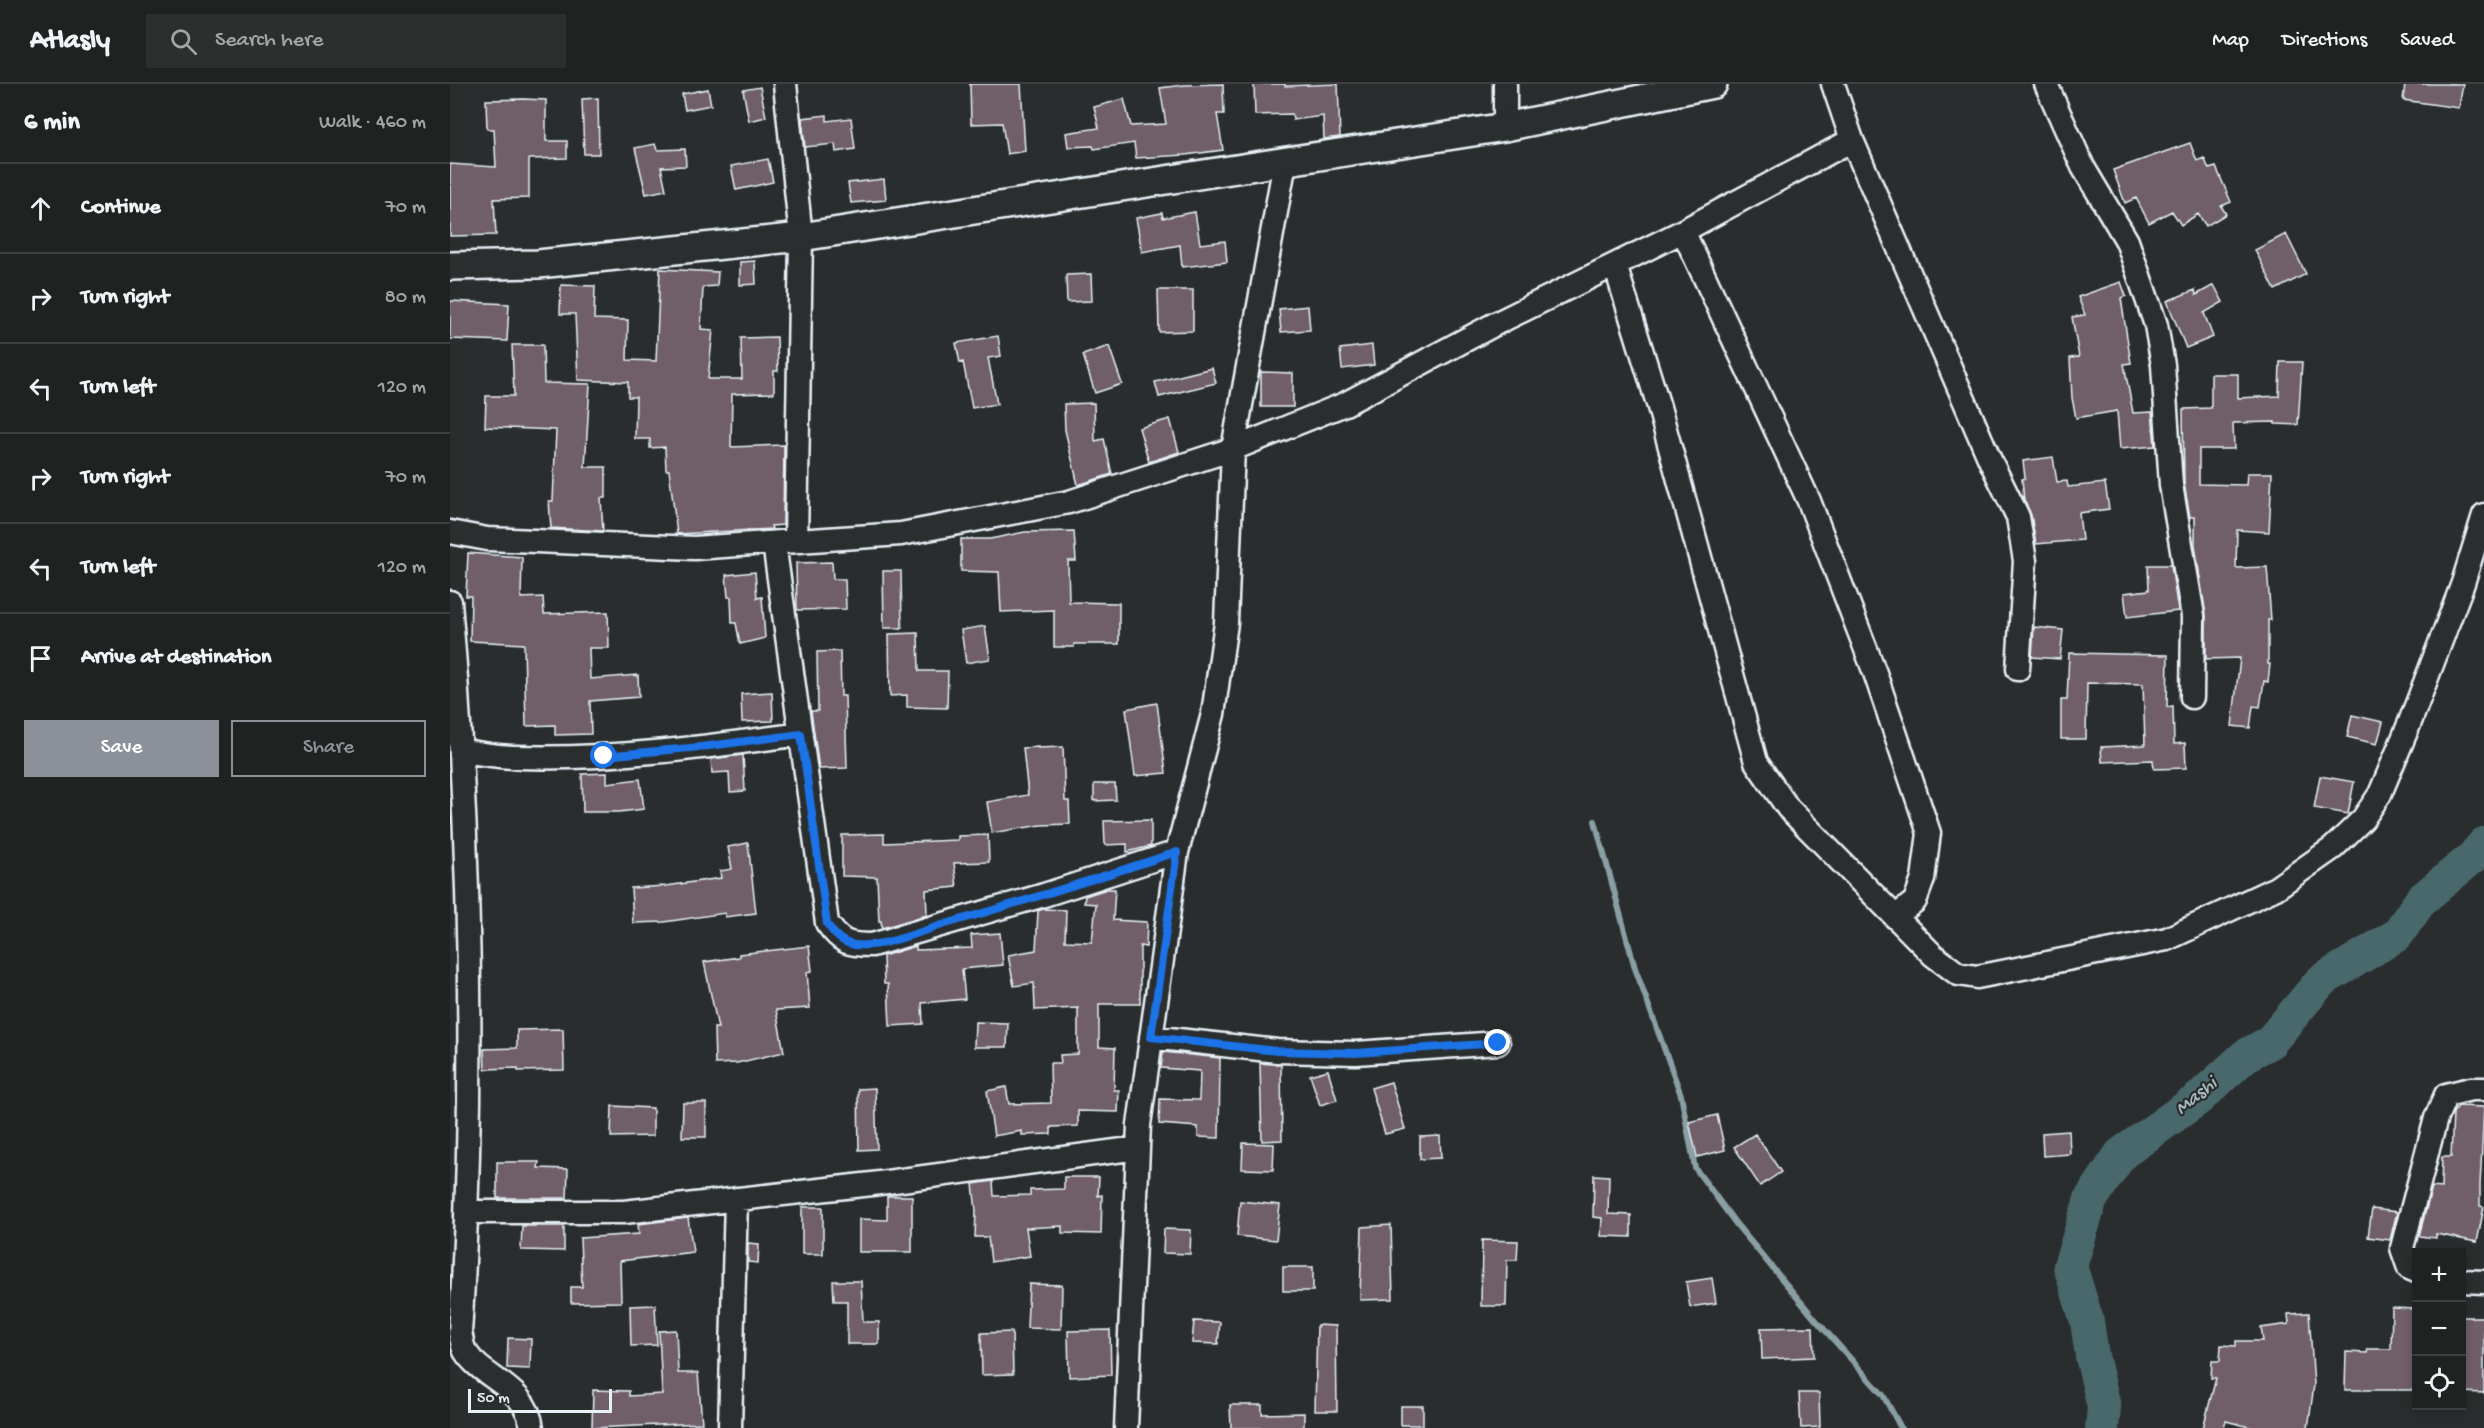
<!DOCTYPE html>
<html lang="en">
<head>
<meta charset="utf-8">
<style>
  body { margin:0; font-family:"Gochi Hand",sans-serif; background:#2d2f2f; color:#f1f3f6 }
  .controls { position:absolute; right:18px; bottom:18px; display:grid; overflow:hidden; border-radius:0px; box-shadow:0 3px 9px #0003 }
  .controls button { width:54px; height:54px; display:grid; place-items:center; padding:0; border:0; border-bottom:2px solid #3d3f40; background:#202222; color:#f1f3f6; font:30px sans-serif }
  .scale { position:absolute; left:18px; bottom:15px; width:144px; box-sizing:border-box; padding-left:6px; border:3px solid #e8f1f8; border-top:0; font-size:16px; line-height:21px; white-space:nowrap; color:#e8f1f8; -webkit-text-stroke:4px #2a2d2e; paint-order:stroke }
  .stop { position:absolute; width:18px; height:18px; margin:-14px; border:4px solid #1a73e8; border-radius:50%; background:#fff }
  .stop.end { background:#1a73e8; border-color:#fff; box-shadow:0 2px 6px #0008 }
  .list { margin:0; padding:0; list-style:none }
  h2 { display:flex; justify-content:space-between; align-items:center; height:78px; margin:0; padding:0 24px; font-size:26px }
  h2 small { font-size:20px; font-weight:400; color:#a2a4a5 }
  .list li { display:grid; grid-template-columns:39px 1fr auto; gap:18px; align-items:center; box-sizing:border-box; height:90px; padding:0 24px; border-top:2px solid #3d3f40 }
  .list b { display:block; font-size:22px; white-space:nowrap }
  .list em { font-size:20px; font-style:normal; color:#a2a4a5 }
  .actions { display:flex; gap:12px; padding:18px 24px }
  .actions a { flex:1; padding:14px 0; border:2px solid #8c9099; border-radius:0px; text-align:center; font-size:21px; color:#8c9099 }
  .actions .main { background:#8c9099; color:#fff }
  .icon { flex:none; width:33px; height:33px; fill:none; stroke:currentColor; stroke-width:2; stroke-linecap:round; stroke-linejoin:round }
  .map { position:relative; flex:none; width:2034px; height:1344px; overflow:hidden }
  header { display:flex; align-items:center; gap:36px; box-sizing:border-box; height:84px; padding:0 30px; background:#202222; border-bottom:2px solid #3d3f40 }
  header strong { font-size:28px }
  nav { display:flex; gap:33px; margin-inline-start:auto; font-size:21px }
  .search { width:420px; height:54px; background:#2d2f2f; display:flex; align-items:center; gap:15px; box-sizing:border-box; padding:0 21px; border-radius:0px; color:#a2a4a5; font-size:22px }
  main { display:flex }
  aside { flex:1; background:#202222 }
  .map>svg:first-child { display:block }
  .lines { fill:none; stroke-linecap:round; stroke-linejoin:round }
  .stream { stroke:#899fa4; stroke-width:6 }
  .river { stroke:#4a686c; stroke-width:34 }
  .building { fill:#705f69; stroke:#e8f1f8; stroke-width:1.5 }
  .minor-casing { stroke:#e8f1f8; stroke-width:27 }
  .tertiary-casing { stroke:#e8f1f8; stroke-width:32 }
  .minor { stroke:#2a2d2e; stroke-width:22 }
  .tertiary { stroke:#2a2d2e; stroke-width:27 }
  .route { stroke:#1a73e8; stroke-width:8 }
  .labels { text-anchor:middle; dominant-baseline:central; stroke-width:4.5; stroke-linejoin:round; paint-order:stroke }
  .water-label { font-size:20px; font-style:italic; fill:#a9bac0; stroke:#2a2d2e }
</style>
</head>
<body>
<header>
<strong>Atlasly</strong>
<div class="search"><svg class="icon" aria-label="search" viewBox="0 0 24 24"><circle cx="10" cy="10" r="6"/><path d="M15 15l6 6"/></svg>Search here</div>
<nav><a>Map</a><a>Directions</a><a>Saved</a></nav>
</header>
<main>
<aside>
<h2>6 min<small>Walk · 460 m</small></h2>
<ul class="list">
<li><svg class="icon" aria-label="ahead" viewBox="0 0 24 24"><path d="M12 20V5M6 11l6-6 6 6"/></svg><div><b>Continue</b></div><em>70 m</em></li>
<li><svg class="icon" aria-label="right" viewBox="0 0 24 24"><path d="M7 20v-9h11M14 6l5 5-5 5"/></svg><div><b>Turn right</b></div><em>80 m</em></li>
<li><svg class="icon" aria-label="left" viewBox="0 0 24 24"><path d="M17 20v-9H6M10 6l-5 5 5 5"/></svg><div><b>Turn left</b></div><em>120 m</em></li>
<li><svg class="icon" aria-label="right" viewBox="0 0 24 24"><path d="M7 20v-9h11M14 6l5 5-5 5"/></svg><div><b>Turn right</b></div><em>70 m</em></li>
<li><svg class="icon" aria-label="left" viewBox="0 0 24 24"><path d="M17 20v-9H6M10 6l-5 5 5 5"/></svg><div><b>Turn left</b></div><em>120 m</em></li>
<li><svg class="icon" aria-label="arrive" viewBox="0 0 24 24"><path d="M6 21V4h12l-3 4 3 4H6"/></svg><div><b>Arrive at destination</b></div></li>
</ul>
<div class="actions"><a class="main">Save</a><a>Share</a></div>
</aside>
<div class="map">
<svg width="2034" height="1344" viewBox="0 0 2034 1344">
  <rect width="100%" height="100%" fill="#2a2d2e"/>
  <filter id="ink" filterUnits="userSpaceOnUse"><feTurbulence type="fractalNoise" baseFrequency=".0167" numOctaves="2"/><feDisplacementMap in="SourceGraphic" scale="12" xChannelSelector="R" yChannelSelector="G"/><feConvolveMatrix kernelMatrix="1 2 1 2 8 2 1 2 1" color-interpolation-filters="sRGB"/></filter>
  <g filter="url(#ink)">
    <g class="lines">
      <path class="stream" d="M1145 737 1185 884 1231 1011 1245 1084 1286 1140 1365 1235 1433 1311 1451 1344"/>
      <path class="river" d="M1652 1344 1654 1323 1642 1272 1637 1237 1620 1182 1641 1115 1671 1070 1748 1015 1795 972 1820 958 1871 897 1947 851 1971 816 2022 774 2034 760"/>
    </g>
    <path class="building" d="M520 0H571L575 67 557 70 552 39 521 40Z
      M773 0 774 30H767L773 66 735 71 686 74 684 59 644 65 643 62 618 63 616 49 649 44 644 23 674 15 681 42 716 40 710 4 734 1Z
      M804 0H835V2L888 0 890 53 874 55 873 32 843 36 842 30 805 31Z
      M1955 0H2013L2009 24 1953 16Z
      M310 3 316 33 299 37 293 6Z
      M258 5 261 21 235 26 232 10Z
      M148 14 149 70H134L132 15Z
      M73 15 96 16V57H117V74L79 75V114L44 115 46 151 0 152V80L46 83 44 45H37L36 16Z
      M377 31V37L401 34 405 65 386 68 385 60 355 63 352 34Z
      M1740 59 1747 77 1754 74 1759 85 1766 83 1781 118 1771 122 1776 130 1756 142 1748 130 1731 141 1722 127 1699 139 1686 114 1675 119 1663 86Z
      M205 60 207 66 235 65 236 82 211 83 216 106 196 110 185 64Z
      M318 75 323 98 286 106 281 82Z
      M434 95 436 116 401 119 398 99Z
      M745 128 750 160 775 157 777 178 732 183 730 161 692 168 686 134 712 129 713 134Z
      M1836 150 1856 190 1825 206 1805 166Z
      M305 177 306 200 290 201V178Z
      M210 185 268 188 267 202 253 203 251 245 263 246 258 295H292L291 254 327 253 328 287H324V309L282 310 281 363 334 361 333 441 321 442 322 445 227 450 219 386H216L215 363 200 364V355H185L186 313H178V298L128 296 125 230H110L111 201 145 202 144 235 178 236 177 276 206 277Z
      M641 190 642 217 617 218 616 191Z
      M1671 198 1676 212 1671 214 1681 279 1674 280 1683 329 1702 328 1705 362 1670 365 1667 327 1626 334 1622 314 1620 274 1629 273 1622 233 1635 231 1628 213Z
      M1764 201 1773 218 1754 229 1763 253 1736 264 1717 217 1745 206 1746 211Z
      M708 206H743V247L709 248Z
      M0 217 59 220 57 257 0 255Z
      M858 222 860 246 831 248 829 225Z
      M548 252 551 272 538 274 547 320 522 324 513 278 510 279 506 259Z
      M62 261H93L94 299 140 300 135 383H156V414H151L153 447 101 444 99 417H103L106 346 35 343 36 312H64Z
      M922 261 924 281 892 285 890 265Z
      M659 262 672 300 645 309 633 271Z
      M1830 278H1852L1848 341 1825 340V338L1783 339 1784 365H1749V400L1796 401 1797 389H1822L1819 448 1787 446 1786 484 1817 483 1821 536H1818V580H1820L1818 598 1814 597 1810 623 1803 622 1800 644 1782 642 1790 574 1756 575V532L1745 461V433H1740L1734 399 1733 325 1761 324V290H1788V314L1829 312Z
      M762 284 766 299 709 313 705 298Z
      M811 288 843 289V323H811Z
      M644 319 645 357 654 355 662 390 628 401 615 346 614 320Z
      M720 335 729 368 699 378 689 344Z
      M1603 373 1607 398 1617 397 1618 403 1655 399 1659 425 1629 429 1632 456 1586 460 1581 431 1574 416 1572 395 1575 394 1573 377Z
      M624 447 626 477H618L619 518 669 519V560H624V563H604V526L551 528 549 488 511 487V455H540L575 448Z
      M18 469 72 473 71 514 93 513 94 530 158 528 159 564H139L140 595 188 591 189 613 140 617 141 650 105 651V641L76 642 74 560 20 557 21 512H16Z
      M382 478 383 495H395L396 525 347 526 346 479Z
      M1698 481H1721L1728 527 1677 533 1674 509 1699 506Z
      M433 487H451L452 544H434Z
      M305 488 307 514 312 513 315 554 290 560 286 539H282L281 513H278L276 491Z
      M535 542 540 575 516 579 511 546Z
      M1584 543 1613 546 1610 575 1582 573Z
      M468 549 469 587H498L497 624 457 623V611L440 612 439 550Z
      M390 567 391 612H395L397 684 369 685 361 627H368L367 568Z
      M1619 569 1718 571 1717 623 1723 622 1724 660 1735 659 1736 684 1704 685 1703 676 1652 678 1651 663 1695 661 1693 600 1637 599 1636 655H1611V616H1617Z
      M322 608 323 637 292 638 291 610Z
      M707 619 716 689 685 692 676 625Z
      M1902 631 1933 638 1927 660 1897 653Z
      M588 663V664L613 663 615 717H619L620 740 591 741 542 749 537 718 578 711 573 664Z
      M293 671 295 707 280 708 279 688 262 689 261 675Z
      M157 689V699L190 695 194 725 169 728H133L132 690Z
      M1870 692 1904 698 1898 730 1864 724Z
      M644 700H665L666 716 644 717Z
      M701 736V762L677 768V760L655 761 654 737Z
      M434 750V759L508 756V752L538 751 539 778 504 779 507 803 476 806 477 831 432 844 431 837H429L427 793 392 792V751Z
      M298 759 306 829 275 833V829L214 838 183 839 181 804 216 802 271 794 270 787 282 785 278 763Z
      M657 805H665L663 836 697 838 696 863 690 862V920H649V963L665 964 664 1006H669L668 1028 628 1027V1042L601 1043V1050L572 1051V1047L544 1052 537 1007 556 1003 559 1020 601 1019 600 979H611L610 971 628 970V924L585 926 584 899 564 902 558 871 586 866 588 827 593 825 616 826 615 857 642 858 646 820 634 819 635 812Z
      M550 849 553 881 512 885 515 915 472 919 473 940 440 942 438 900H434L433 872 466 862V866L522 864 521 851Z
      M359 862 362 887 357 888 360 924 326 926 334 968 287 979 265 980 264 944H268L254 878 289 873V870Z
      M525 938 558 939 557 963H524Z
      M113 945 114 986 68 987V984L35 985 34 965 67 964V946Z
      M713 968 770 974 769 1054 748 1053V1043L709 1040 710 1015 749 1016 750 987 711 984Z
      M810 979 831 981 832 1056 812 1057Z
      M878 986 887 1016 870 1021 860 991Z
      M941 998 955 1045 935 1050 921 1004Z
      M425 1004 427 1065 409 1066 408 1005Z
      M233 1019H256V1053H232Z
      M162 1022 203 1024V1052L161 1053Z
      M2008 1022 2034 1023 2030 1101V1122L2034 1123 2027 1158 1986 1150V1154L1969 1152 1982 1103 1991 1104 1992 1073H2001L2003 1029Z
      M1267 1031 1275 1066 1247 1073 1239 1038Z
      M1619 1047 1620 1070 1593 1072 1592 1049Z
      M1305 1050 1331 1088 1310 1102 1284 1063Z
      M990 1052 991 1074 970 1075V1053Z
      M793 1059 824 1060 823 1086 792 1085Z
      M47 1078H89L88 1084 118 1085 117 1114H47Z
      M1144 1091 1159 1092 1158 1130 1181 1131V1153L1151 1152 1152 1134 1143 1133Z
      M614 1093H649L648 1112 652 1111 651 1150 612 1149V1142L576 1144 580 1172 541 1178 538 1153H525L526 1127 523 1100 543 1097 544 1112 580 1111V1106L614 1105Z
      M437 1112H462V1168H409V1135L437 1136Z
      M790 1117 830 1121 826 1156 787 1152Z
      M352 1123H373V1170H352Z
      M1922 1125 1947 1128 1940 1156 1918 1153Z
      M238 1134 243 1168 170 1177 171 1218 121 1219V1203H132L130 1154 189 1150 188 1140Z
      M941 1141 943 1215 910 1216 912 1143Z
      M72 1142H114V1167L71 1166Z
      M714 1145 741 1146 740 1170 713 1169Z
      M1032 1156 1068 1157 1067 1176H1057L1056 1222H1031Z
      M298 1159 309 1160 308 1179 298 1178Z
      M833 1183H863V1207H833Z
      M1262 1194 1266 1219 1240 1223 1236 1198Z
      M383 1197H411L413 1238H429V1260H397V1217H384Z
      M579 1200 612 1201 611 1245 577 1244Z
      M205 1221 207 1261 181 1262 180 1222Z
      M1942 1224 1966 1225V1306H1895L1896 1268 1917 1269 1918 1265H1941Z
      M1859 1229 1864 1301 1858 1344H1803L1776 1337 1774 1344H1753L1766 1294H1761L1762 1277H1770L1771 1261 1786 1262V1257H1813L1811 1244 1839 1240 1838 1230Z
      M2012 1233H2034V1309L2012 1308Z
      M744 1237 770 1238 768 1260 742 1259Z
      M867 1241 886 1242 887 1327H865Z
      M1363 1243 1364 1273 1312 1275 1311 1244Z
      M226 1246 228 1289H248L252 1339 142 1344 143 1306 179 1307V1312L212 1310 209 1247Z
      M660 1246 661 1291 619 1293 618 1247Z
      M562 1248 563 1290 532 1291 531 1249Z
      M58 1254 81 1255 80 1285 57 1284Z
      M1349 1309H1369L1370 1343 1351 1344Z
      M780 1321H812V1330L854 1329V1344H781Z
      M951 1322H973V1341H951Z"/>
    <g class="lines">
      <g class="minor-casing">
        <path id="minor" d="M335 0 351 153 346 457
          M1383 0 1402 56 1540 376 1568 433 1575 477 1568 585
          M1596 0 1633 83 1677 157 1706 241 1713 281 1721 401 1743 532 1742 613
          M1055 43V0
          M1233 147 1359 417 1425 589 1479 749 1473 795 1465 817 1445 833
          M1165 181 1209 323 1306 678 1338 724 1483 871 1508 890 1527 893 1717 855 1826 804 1883 764 1913 735 1930 710 1960 638 2013 499 2034 431
          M0 448 37 455 244 464 451 450 619 418 783 365 895 320 1047 239 1233 147 1402 56
          M324 459 377 839C391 859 398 861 422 861L594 811 727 768
          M0 518C21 761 26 1005 10 1249 12 1255 12 1262 15 1267 33 1296 77 1302 82 1344
          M11 667C30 669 48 673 66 673 162 676 256 663 351 650
          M701 953 827 967 906 969 1048 959
          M18 1128H174L422 1100 688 1064
          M1966 1187 1959 1184 1952 1164 1986 1034 1996 1011 2021 1005H2034
          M2012 1197 2034 1198
          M280 1344 286 1115
          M676 1344 689 1041 727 768 763 630 776 539 783 365 835 78"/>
      </g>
      <g class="tertiary-casing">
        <path id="tertiary" d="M0 182 88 180 351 153 1055 43 1263 0"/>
      </g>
      <use href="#minor" class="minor"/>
      <use href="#tertiary" class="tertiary"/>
    </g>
  </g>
  <g class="lines" filter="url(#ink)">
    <path class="route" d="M154 672 251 663 351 650 377 840C384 850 391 859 405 861 433 864 471 847 499 839 575 817 651 793 727 768L701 953 827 967 906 969 1048 959"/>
  </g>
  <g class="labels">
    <g class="water-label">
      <text transform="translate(1747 1013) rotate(-39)">Mashi</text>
    </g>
  </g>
</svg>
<div class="controls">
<button>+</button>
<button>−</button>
<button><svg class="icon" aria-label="locate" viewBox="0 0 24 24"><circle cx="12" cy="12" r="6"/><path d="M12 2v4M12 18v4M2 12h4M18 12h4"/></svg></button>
</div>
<div class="scale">50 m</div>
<div class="stop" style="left:154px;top:672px"></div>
<div class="stop end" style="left:1048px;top:959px"></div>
</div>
</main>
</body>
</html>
